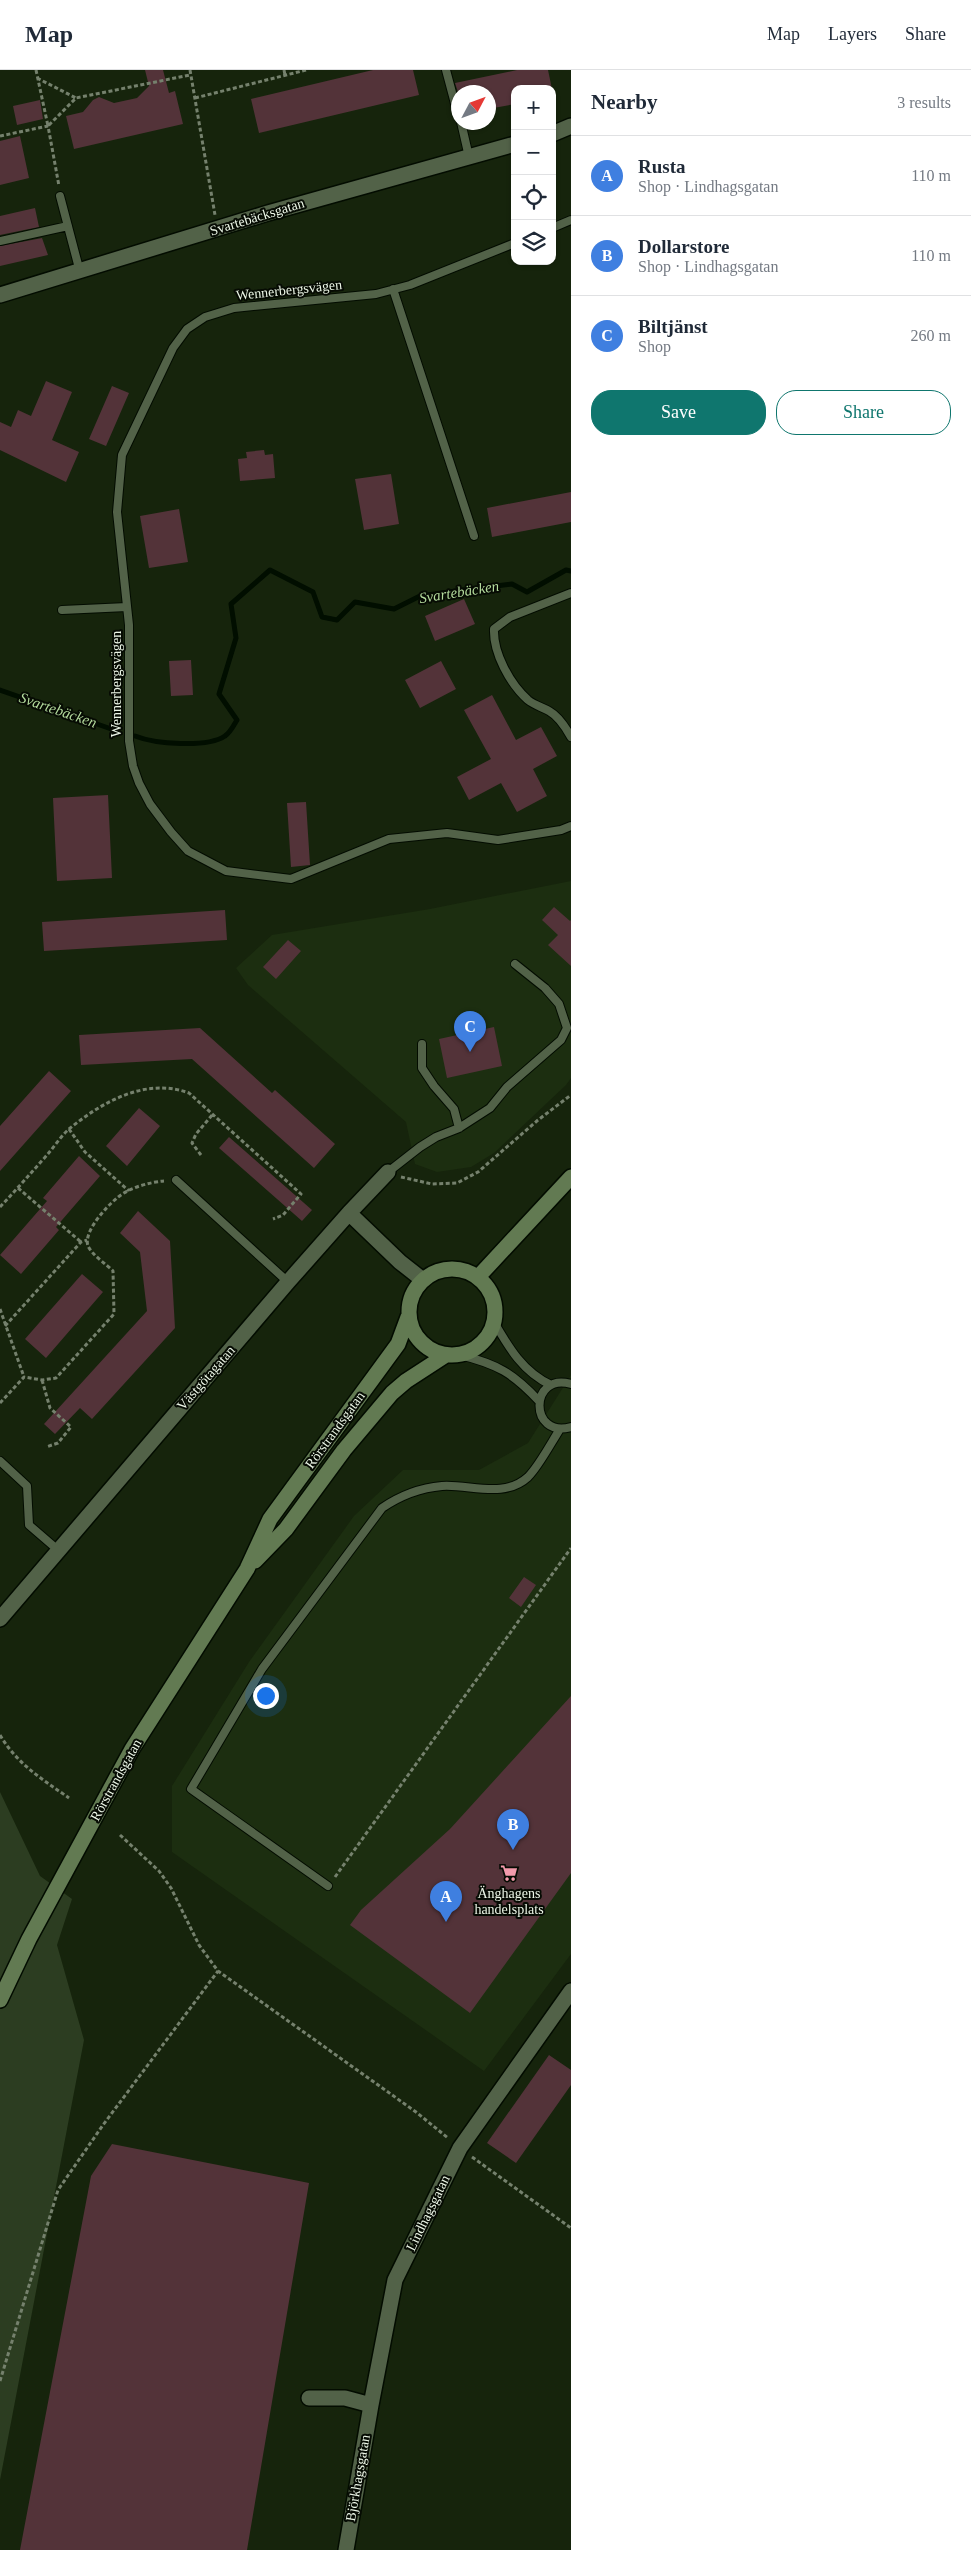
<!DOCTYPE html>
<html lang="en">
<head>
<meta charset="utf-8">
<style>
  body { margin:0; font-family:Georgia,serif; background:#f2f2f3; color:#1f2937 }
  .controls { position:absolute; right:15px; top:15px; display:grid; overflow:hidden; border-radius:10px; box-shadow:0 1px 4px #0004 }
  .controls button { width:45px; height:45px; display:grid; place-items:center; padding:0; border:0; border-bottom:1px solid #e0e1e3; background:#fff; color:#1f2937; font:25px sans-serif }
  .compass { position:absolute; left:451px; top:15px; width:45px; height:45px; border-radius:50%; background:#fff; box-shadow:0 1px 4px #0004; rotate:49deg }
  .you { position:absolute; left:265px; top:1625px; width:18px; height:18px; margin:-12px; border:4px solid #fff; border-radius:50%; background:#1a73e8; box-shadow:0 0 0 8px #1a73e833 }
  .badge { display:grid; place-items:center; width:32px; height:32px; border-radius:50%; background:#0f766e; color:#fff; font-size:16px; font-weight:700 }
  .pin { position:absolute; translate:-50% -41px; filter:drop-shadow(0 1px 2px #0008) }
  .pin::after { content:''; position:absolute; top:26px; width:18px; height:15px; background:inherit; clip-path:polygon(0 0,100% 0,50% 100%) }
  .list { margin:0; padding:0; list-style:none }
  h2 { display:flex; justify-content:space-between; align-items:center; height:65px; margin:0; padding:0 20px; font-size:21px }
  h2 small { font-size:16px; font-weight:400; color:#747a83 }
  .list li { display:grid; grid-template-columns:32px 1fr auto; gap:15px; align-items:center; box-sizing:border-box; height:80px; padding:0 20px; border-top:1px solid #e0e1e3 }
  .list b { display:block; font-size:19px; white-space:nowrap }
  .list p { margin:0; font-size:16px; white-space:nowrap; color:#747a83 }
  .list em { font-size:16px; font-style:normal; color:#747a83 }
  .actions { display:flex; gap:10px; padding:15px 20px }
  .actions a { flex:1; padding:11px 0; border:1px solid #0f766e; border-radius:20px; text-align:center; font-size:18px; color:#0f766e }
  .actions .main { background:#0f766e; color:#fff }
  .icon { flex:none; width:28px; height:28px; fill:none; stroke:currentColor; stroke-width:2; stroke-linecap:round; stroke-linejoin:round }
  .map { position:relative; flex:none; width:571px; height:2480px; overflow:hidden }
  header { display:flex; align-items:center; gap:30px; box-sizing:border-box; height:70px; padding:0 25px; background:#fff; border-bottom:1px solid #e0e1e3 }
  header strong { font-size:24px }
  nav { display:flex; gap:28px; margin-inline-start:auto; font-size:18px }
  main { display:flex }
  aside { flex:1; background:#fff }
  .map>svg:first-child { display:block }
  .built { fill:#1c2e10 }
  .green { fill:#2c3d21 }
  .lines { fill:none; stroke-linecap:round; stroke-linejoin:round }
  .stream { stroke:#010e00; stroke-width:5 }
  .building { fill:#533339 }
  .service-casing { stroke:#030c00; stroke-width:10 }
  .minor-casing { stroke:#030c00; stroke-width:18 }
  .secondary-casing { stroke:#030c00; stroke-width:18 }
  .path { stroke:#75816d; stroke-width:3; stroke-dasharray:4 2.5; stroke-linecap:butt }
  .service { stroke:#526248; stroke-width:8 }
  .minor { stroke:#526248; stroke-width:15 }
  .secondary { stroke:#627a52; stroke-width:15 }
  .labels { text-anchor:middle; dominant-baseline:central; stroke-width:4; stroke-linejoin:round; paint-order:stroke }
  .street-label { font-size:14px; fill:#ecf6e7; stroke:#060b03 }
  .poi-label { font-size:14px; fill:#ecf6e7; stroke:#060b03 }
  .water-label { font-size:15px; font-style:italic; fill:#b4db9d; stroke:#060b03 }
</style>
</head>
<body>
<header>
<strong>Map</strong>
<nav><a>Map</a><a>Layers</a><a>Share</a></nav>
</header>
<main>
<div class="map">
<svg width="571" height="2480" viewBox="0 0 571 2480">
  <rect width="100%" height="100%" fill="#16240c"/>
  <path class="built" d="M571 811V1008L566 1015 494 1083 471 1097 437 1102 415 1094 406 1052 248 915 236 898 272 865 430 839Z
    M571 1305V1884L484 2001 172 1782V1716L249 1592 354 1446 403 1400H479L528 1373Z"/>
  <path class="green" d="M0 1722 40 1806 72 1829 57 1875 84 1970 0 2410Z"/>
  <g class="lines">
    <path class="stream" d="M0 620 117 661
      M135 666C155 674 207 678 225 666 230 663 234 655 237 650L219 624 236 568 231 534 270 500 313 522 322 547 337 550 355 532 394 539 420 526 471 519 512 514 527 522 566 500 571 501"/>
  </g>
  <path class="building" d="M145 0H163L169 23 175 21 183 54 74 79 66 46 83 42 93 30 99 27 114 33 137 28 149 16Z
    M373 0H413L419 25 259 63 251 29Z
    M517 0H548L552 19H515V34L488 39V22H458L455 13Z
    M40 30 43 49 17 55 13 36Z
    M20 66 29 108 0 115V71Z
    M35 138 39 157 0 165V146Z
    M42 168 48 185 0 196V176Z
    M46 311 72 322 52 370 79 382 66 412 0 380V352L11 357 18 340 31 346Z
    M112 316 129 323 106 376 89 369Z
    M264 380 265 385 273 384 275 408 240 411 238 389 247 388 246 382Z
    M391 404 399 454 364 460 355 409Z
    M571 422V452L492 467 487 438Z
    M179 439 188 492 149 498 140 446Z
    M464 529 475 554 435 571 425 546Z
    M191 590 193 625 171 626 169 591Z
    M441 591 456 619 420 638 405 610Z
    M492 625 516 670 541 657 557 686 533 699 547 726 517 742 501 713 469 730 457 707 491 689 464 640Z
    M108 725 112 808 57 811 53 728Z
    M306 732 310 795 291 797 287 733Z
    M554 837 570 851 571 850V896L548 875 558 865 542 850Z
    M225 840 227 870 44 881 42 852Z
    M288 870 301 881 276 909 263 897Z
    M494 957 502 996 447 1008 439 969Z
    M200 958 272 1023 275 1020 335 1074 314 1098 192 989 81 995 79 965Z
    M49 1001 71 1021 0 1101V1056Z
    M139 1038 160 1056 127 1096 106 1076Z
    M229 1067 312 1140 302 1151 219 1078Z
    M79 1086 100 1106 56 1157 59 1160 21 1204 0 1185 47 1131 43 1128Z
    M138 1141 170 1171 175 1258 92 1349 80 1338 55 1364 44 1354 147 1241 140 1182 120 1163Z
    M82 1204 103 1222 46 1288 25 1269Z
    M524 1507 536 1515 521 1537 509 1528Z
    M571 1626V1803L470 1943 350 1855 361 1840 450 1759Z
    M549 1985 571 2000V2015L516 2093 487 2073Z
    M112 2074 309 2113 247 2480H20L91 2106Z"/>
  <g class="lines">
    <g class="service-casing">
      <path id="service" d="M446 0 458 45
        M461 52 469 87
        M60 126 80 202
        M552 158 571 150
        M0 171 68 156
        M515 173 410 215 376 224 234 238 205 247 187 259 173 278 122 385 117 442 129 555V671L133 696 139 713 150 734 171 762 188 781 226 801 291 809 389 769 447 763 498 770 561 760 571 756
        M393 219 474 466
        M571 523 510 547 494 559C493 583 510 614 528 630 534 635 542 637 549 641 558 646 566 658 571 667
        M62 540 127 537
        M422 974V998L434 1016 454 1039 459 1058
        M388 1102 420 1077 436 1067 459 1058 490 1038 507 1017 561 970 567 958 559 934 545 918 515 894
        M176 1110 288 1212
        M494 1252C509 1278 523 1302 551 1315
        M460 1285C497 1294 513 1303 539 1331
        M571 1314C529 1302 529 1369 571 1357
        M0 1391 27 1416 29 1455 58 1480
        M328 1816 191 1719 262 1599 382 1438C401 1425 419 1418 442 1416 470 1414 504 1429 528 1407 539 1396 551 1373 560 1359"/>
    </g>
    <g class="minor-casing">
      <path id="minor" d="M552 64 571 56
        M0 225 268 143 515 74
        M349 1143 388 1102
        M0 1549 288 1212 349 1143 400 1192 423 1210
        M309 2328H345L371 2335 395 2210 460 2078 571 1921
        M346 2480 371 2335"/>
    </g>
    <g class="secondary-casing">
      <path id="secondary" d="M409 1242a43 43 0 1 1 86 0a43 43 0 1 1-86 0Z
        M478 1207 571 1107
        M255 1491 286 1459 344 1380 392 1323 406 1311 446 1285
        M0 1930 29 1869 132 1679 247 1499 270 1449 398 1274 408 1247"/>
    </g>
    <path class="path" d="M36 0 48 56 76 28 190 5
      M190 0 215 145
      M284 0 285 5
      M37 8 76 28
      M195 28 306 0
      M0 66 48 56 59 116
      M69 1059 85 1082 129 1121
      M201 1085 192 1073 196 1064 213 1044
      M401 1107 432 1114 457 1113 478 1102 538 1050 571 1025
      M18 1118 81 1172
      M0 1137C16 1120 31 1103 47 1085 54 1077 61 1066 69 1059 102 1032 146 1007 189 1023L301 1124 283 1145 273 1149
      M0 1239 24 1307
      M5 1256 81 1172 87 1170
      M42 1310 50 1338 71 1357 58 1373 46 1377
      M0 1333 24 1307 42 1310 56 1308 114 1244 113 1201C106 1194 92 1185 88 1176 83 1162 106 1137 117 1128 128 1118 150 1112 164 1111
      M0 1665C17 1694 42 1709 69 1728
      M120 1765 159 1801 171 1818 199 1875 218 1901 416 2042 448 2068
      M335 1807 571 1478
      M472 2087 571 2158
      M0 2311 58 2120 103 2055 218 1901"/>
    <use href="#service" class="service"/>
    <use href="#minor" class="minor"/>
    <use href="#secondary" class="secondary"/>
  </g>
  <defs>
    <g id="supermarket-bare" transform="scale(1.35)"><path d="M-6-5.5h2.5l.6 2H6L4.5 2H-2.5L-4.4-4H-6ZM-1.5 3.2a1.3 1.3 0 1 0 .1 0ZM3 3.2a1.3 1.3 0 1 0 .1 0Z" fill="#f39aac" stroke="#060b03" stroke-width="2.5" paint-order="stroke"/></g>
  </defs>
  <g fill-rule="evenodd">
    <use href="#supermarket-bare" x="509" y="1803"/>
  </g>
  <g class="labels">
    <g class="street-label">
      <text transform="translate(257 147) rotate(-17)">Svartebäcksgatan</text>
      <text transform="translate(289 220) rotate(-6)">Wennerbergsvägen</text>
      <text transform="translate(116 614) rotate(-90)">Wennerbergsvägen</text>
      <text transform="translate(206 1308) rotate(-49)">Västgötagatan</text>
      <text transform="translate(335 1360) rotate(-54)">Rörstrandsgatan</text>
      <text transform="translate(116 1710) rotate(-61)">Rörstrandsgatan</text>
      <text transform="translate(428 2143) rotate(-64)">Lindhagsgatan</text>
      <text transform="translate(358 2408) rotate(-80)">Björkhagsgatan</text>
    </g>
    <g class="poi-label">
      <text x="509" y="1823">Änghagens<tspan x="509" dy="16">handelsplats</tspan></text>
    </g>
    <g class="water-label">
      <text transform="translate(459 522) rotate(-9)">Svartebäcken</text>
      <text transform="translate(58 640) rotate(19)">Svartebäcken</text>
    </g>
  </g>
</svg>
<div class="controls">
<button>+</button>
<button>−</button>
<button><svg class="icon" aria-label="locate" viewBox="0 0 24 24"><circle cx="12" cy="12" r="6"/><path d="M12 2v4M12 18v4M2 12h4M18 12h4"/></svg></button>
<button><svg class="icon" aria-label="layers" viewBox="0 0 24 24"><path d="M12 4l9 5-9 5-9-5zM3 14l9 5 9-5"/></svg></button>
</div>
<svg class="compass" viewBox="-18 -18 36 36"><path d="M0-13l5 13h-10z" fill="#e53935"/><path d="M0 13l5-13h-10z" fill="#747a83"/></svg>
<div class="you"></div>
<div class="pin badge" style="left:446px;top:1852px;background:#3f7fe0">A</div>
<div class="pin badge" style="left:513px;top:1780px;background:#3f7fe0">B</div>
<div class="pin badge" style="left:470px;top:982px;background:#3f7fe0">C</div>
</div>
<aside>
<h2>Nearby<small>3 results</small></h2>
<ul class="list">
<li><span class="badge" style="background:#3f7fe0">A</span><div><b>Rusta</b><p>Shop · Lindhagsgatan</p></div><em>110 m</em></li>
<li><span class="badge" style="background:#3f7fe0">B</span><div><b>Dollarstore</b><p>Shop · Lindhagsgatan</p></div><em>110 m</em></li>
<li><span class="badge" style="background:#3f7fe0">C</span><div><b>Biltjänst</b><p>Shop</p></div><em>260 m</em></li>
</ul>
<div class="actions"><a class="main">Save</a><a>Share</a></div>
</aside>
</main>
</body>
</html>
